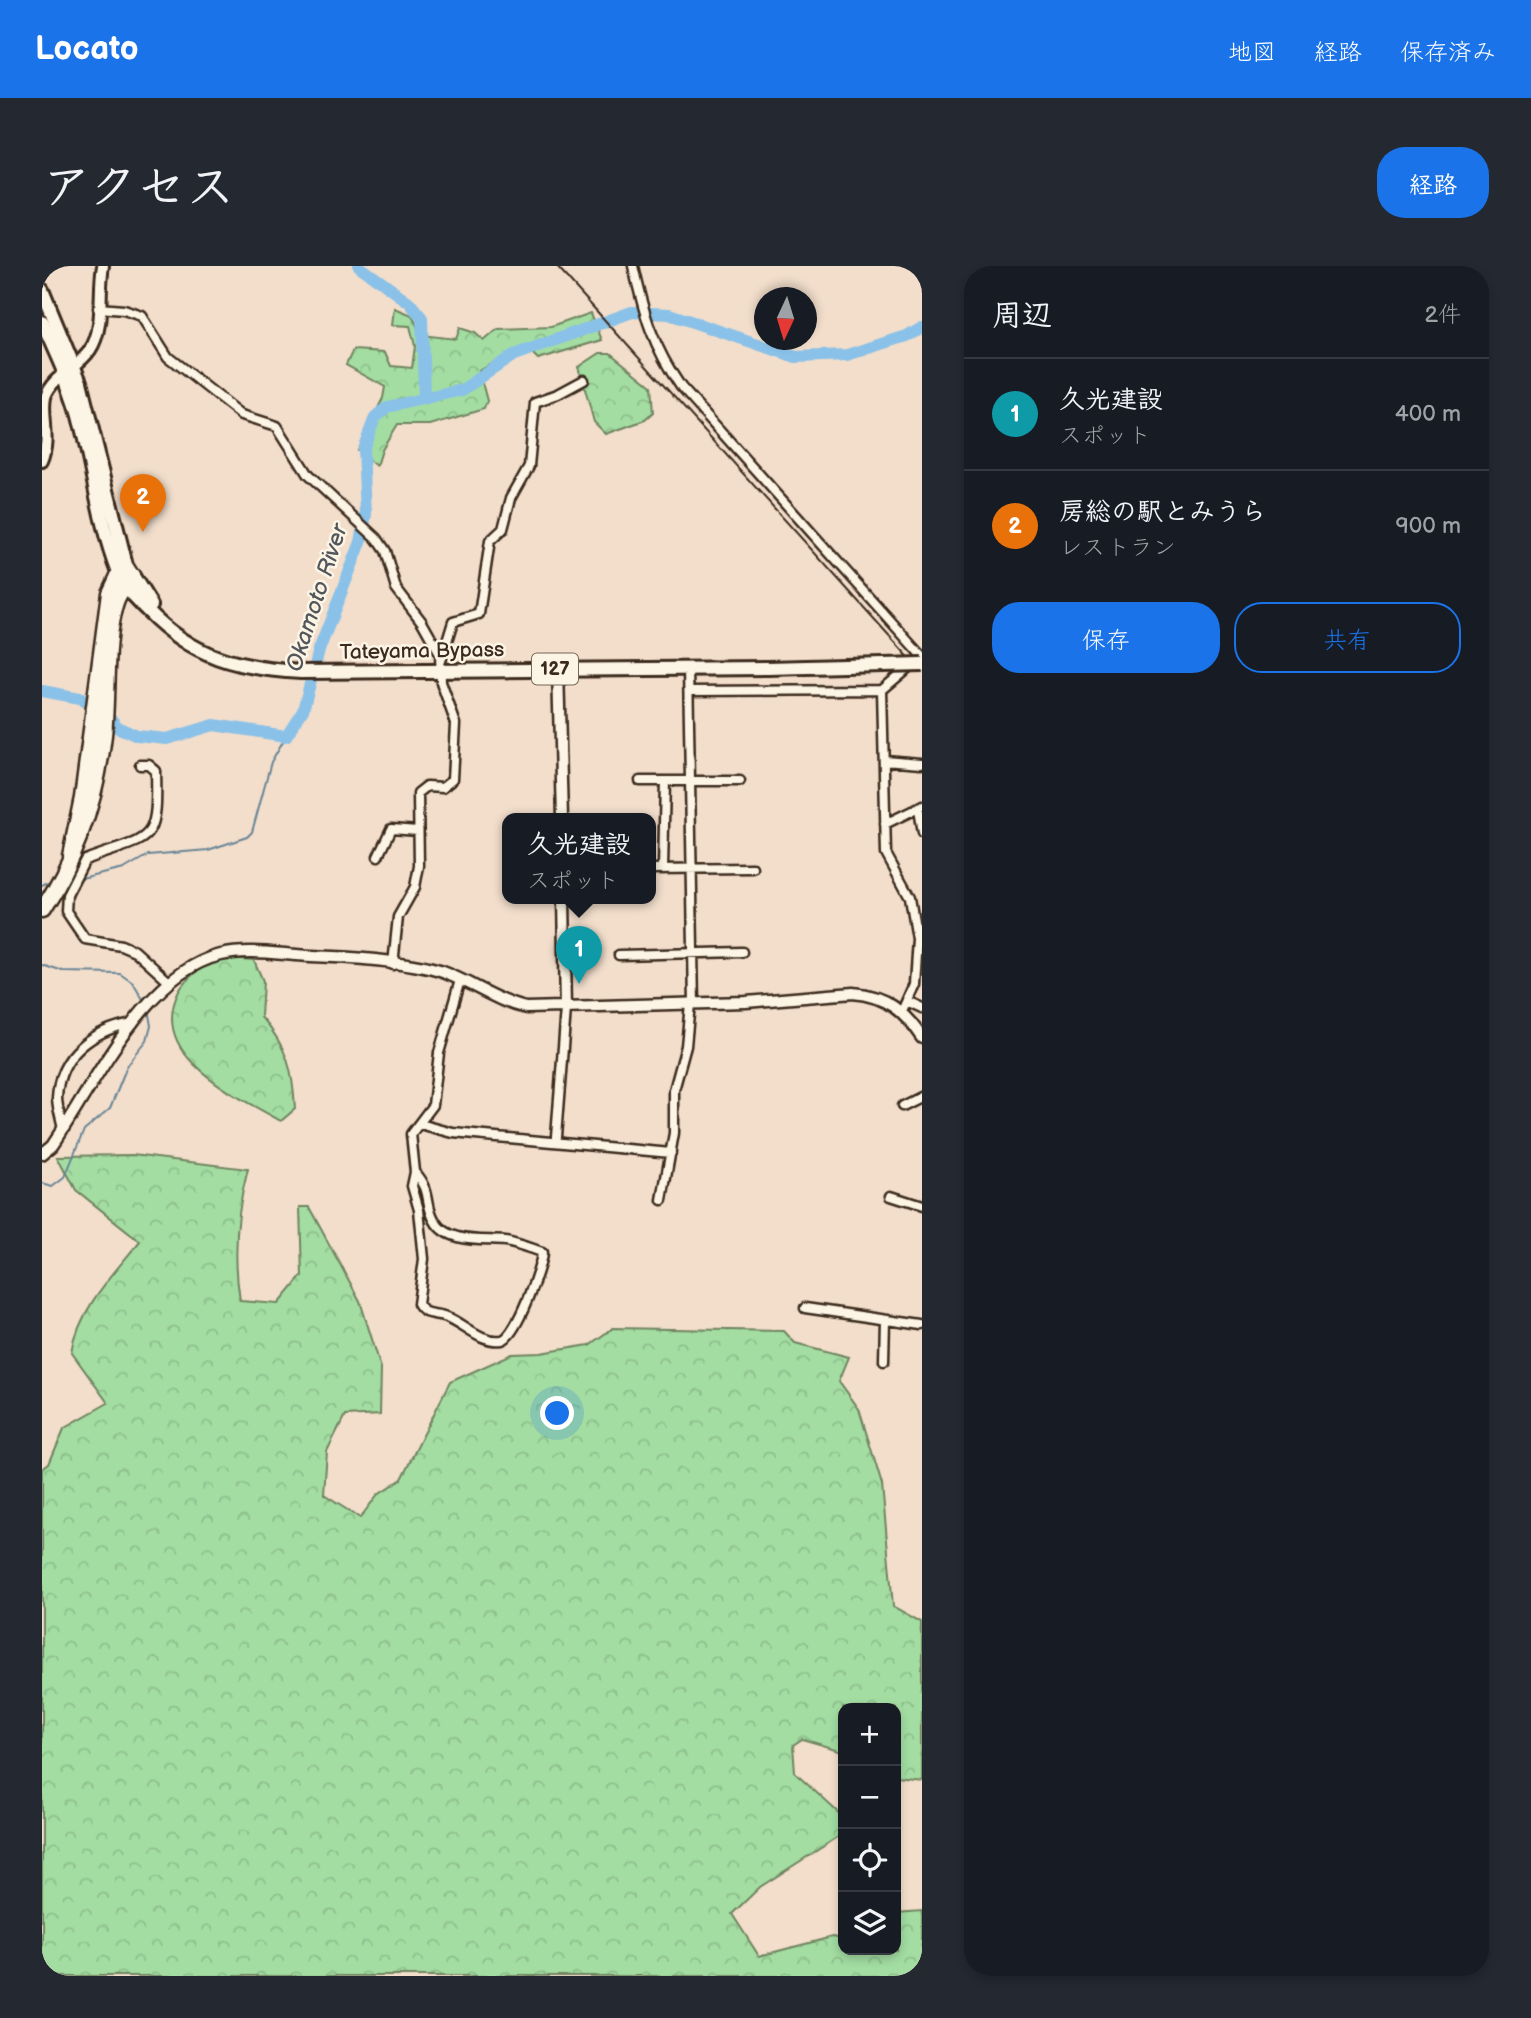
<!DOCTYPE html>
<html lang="ja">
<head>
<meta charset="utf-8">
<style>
  body { margin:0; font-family:"Balsamiq Sans","Klee One",sans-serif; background:#242831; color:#f1f3f6 }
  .controls { position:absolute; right:21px; bottom:21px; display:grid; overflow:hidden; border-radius:14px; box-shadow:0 4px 10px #0003 }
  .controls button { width:63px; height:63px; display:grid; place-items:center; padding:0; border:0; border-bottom:2px solid #363941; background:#171b24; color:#f1f3f6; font:35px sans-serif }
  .compass { position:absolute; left:712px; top:21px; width:63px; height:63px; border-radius:50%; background:#171b24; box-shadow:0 4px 10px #0003; rotate:184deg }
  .you { position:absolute; left:516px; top:1148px; width:24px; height:24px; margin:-18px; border:5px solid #fff; border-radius:50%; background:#1a73e8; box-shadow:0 0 0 10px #1a73e833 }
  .badge { display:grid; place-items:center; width:46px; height:46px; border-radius:50%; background:#1a73e8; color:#fff; font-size:23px; font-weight:700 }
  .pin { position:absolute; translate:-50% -58px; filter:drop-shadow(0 2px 4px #0008) }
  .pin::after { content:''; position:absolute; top:37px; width:24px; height:21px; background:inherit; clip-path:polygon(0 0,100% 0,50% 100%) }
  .popup { position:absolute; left:460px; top:547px; width:154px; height:91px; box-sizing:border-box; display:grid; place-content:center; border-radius:14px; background:#171b24; filter:drop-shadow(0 2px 5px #0005); font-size:23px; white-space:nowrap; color:#9ea1a6 }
  .popup b { font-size:26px; color:#f1f3f6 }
  .popup::after { content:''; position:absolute; left:50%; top:100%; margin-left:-14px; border:14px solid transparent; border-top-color:#171b24 }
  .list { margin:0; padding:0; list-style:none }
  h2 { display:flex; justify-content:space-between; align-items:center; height:91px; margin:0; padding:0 28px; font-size:30px }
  h2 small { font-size:23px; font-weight:400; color:#9ea1a6 }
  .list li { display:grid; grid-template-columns:46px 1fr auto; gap:21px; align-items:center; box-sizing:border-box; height:112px; padding:0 28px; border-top:2px solid #363941 }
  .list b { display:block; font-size:26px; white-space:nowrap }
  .list p { margin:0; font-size:23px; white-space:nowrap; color:#9ea1a6 }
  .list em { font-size:23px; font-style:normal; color:#9ea1a6 }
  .actions { display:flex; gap:14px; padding:21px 28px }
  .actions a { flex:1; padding:16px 0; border:2px solid #1a73e8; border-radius:28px; text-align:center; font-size:24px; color:#1a73e8 }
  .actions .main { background:#1a73e8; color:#fff }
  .icon { flex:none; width:38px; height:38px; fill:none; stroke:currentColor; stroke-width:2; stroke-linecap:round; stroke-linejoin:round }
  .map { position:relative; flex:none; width:880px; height:1710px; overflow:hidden; border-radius:28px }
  header { display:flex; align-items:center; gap:42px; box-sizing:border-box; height:98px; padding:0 35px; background:#1a73e8; color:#fff }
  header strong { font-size:33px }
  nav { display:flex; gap:38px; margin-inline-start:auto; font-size:24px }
  .intro { display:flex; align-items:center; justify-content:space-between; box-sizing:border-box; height:168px; padding:0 42px }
  h1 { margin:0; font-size:49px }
  .button { padding:18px 32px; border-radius:28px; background:#1a73e8; color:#fff; font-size:24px; font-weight:700 }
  main { display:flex; gap:42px; padding:0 42px }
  aside { flex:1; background:#171b24; border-radius:28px; box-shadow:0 4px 10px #0003 }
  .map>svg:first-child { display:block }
  .forest { fill:url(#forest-crowns); stroke:#6f8460; stroke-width:2 }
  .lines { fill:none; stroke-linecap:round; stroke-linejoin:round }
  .stream { stroke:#6a8597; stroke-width:2 }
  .river { stroke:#8ac1e8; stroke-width:12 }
  .minor-casing { stroke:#3b2a1e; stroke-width:13 }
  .tertiary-casing { stroke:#3b2a1e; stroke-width:15 }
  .secondary-casing { stroke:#3b2a1e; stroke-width:16 }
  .trunk-casing { stroke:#3b2a1e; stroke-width:18 }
  .motorway-casing { stroke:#3b2a1e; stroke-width:19 }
  .minor { stroke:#fcf5e5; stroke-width:8 }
  .tertiary { stroke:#fcf5e5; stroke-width:10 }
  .secondary { stroke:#fcf5e5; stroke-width:10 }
  .trunk { stroke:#fcf5e5; stroke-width:12 }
  .motorway { stroke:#fcf5e5; stroke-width:14 }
  .rail { stroke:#3b2a1e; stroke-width:2 }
  .trunk-bridge-casing { stroke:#3b2a1e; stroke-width:18; stroke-linecap:butt }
  .trunk-bridge { stroke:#fcf5e5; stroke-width:12 }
  .labels { text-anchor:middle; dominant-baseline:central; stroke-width:5; stroke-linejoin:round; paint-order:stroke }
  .shield { fill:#fcf5e5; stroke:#75675a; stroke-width:2 }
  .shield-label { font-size:19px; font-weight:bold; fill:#3b2a1e }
  .street-label { font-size:21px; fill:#3b2a1e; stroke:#fcf5e5 }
  .water-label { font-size:23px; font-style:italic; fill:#53575b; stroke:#fcf5e5 }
</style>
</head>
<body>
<header>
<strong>Locato</strong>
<nav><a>地図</a><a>経路</a><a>保存済み</a></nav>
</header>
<div class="intro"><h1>アクセス</h1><a class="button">経路</a></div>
<main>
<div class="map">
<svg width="880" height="1710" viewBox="0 0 880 1710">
  <defs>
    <pattern id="forest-crowns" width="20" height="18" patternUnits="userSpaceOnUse" patternTransform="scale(1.75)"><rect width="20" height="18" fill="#a3dda2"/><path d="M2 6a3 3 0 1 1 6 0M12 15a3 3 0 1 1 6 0" fill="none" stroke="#8dbe8b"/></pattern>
  </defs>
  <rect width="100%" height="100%" fill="#f2decb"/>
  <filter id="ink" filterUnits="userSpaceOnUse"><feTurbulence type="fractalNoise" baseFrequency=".0143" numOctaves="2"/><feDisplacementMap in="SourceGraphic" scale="14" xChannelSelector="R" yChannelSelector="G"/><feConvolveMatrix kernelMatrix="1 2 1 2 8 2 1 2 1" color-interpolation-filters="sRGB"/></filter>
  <g filter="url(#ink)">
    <path class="forest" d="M353 42 370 49 379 69 414 73 418 62 433 67 442 75 456 63 509 61 549 47 560 74 496 93 483 80 437 105 445 135 442 143 388 159H355L340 184 335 200 315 184 341 132 343 121 304 99 311 84 343 86 349 100 370 102 373 80 368 60 351 59Z
      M558 87H568L609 120 611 147 603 154 564 168 552 156 537 101Z
      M173 691 212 694 221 715 219 751C245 780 251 804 253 843L239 855C195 830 104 790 137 725 145 711 161 700 173 691Z
      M90 889 206 903C194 947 191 990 198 1035L237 1038 260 1010 258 941H267L318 1035 339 1102 338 1148 303 1150 285 1186 282 1229 318 1252 336 1228 359 1213 408 1116 470 1088 499 1087 547 1079 571 1062 742 1065 753 1077 807 1091 797 1115 817 1143 840 1219 851 1340 880 1356V1514L854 1511V1442H801V1485L760 1473 751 1479 753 1507 800 1550 796 1571 718 1621 690 1648 717 1690 790 1671 801 1673V1684H854V1647L880 1645V1710H0V1203L7 1198 22 1162 66 1137 30 1087C36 1044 71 1008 98 975L34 924 16 890Z"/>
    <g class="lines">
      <path class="stream" d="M35 614 82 603 106 589 166 584 205 571 210 566 229 496 244 470
        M0 619 8 615
        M0 699 21 706 78 707 91 716 102 735
        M0 917 11 920 23 911 42 864 68 842 85 800 105 775 109 760 106 743"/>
      <path class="river" d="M317 0 367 36 380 52 382 132
        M0 425 38 432 70 454 75 461 95 470 125 473 172 459 244 470 261 444 277 384 319 276 324 248 321 183 333 151 345 141 420 124 472 89 590 46 627 48 754 91 805 89 865 70 880 61"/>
      <g class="minor-casing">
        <path id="minor" d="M591 0C602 48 610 79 639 121L880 390 840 424 647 425
          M56 42 82 44 100 50 126 91 200 149 235 160 266 209 334 272 343 285 354 322 380 356 398 388 399 416 414 458 411 513 401 521 385 520 376 527 377 600 373 621 356 651 351 698
          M399 395 411 356 437 348 448 275 461 263 469 232 487 200 493 136 516 128 542 114
          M646 402 652 738
          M840 424 844 587 868 631 875 672 872 718 860 745
          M842 494 880 497
          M98 499H107L114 505C116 581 110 569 43 594L25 629 24 645 43 673 79 679 93 685 126 715
          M598 515H698
          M876 543 880 568
          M843 558 880 540
          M336 590 349 563 376 565
          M621 602 623 515
          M609 603 711 602
          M577 689 700 686
          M867 736 880 742
          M860 840 880 830
          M378 858 411 867 629 887
          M21 864C19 854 15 842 15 832 17 788 52 764 91 757
          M514 871 524 743
          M373 906C391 926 382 937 393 955 405 978 442 973 463 975 476 977 488 982 500 986 500 1000 474 1072 460 1074 438 1077 422 1057 405 1051 393 1046 383 1051 376 1038L382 993 377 944 370 920 373 906 369 868 391 839 397 787 418 714
          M849 930 880 940
          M620 934 632 867V824L644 780 648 738
          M763 1042 880 1059
          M842 1095 843 1054"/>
      </g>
      <g class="tertiary-casing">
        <path id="tertiary" d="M516 403 520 552
          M522 632 524 743
          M0 888 11 879C53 818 103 706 179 689 208 682 240 689 269 690 305 691 367 695 401 706 430 717 454 735 484 742L704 736 811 727C844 730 862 745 880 772"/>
      </g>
      <g class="secondary-casing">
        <path id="secondary" d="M0 195C10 171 0 152 4 131 11 110 36 102 48 84 63 62 56 26 61 0"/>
      </g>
      <g class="trunk-casing">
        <path id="trunk" d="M0 24 38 116 84 299 109 339
          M0 56C15 89 32 125 40 161 52 209 58 260 76 306 82 322 94 333 105 344 152 392 195 402 259 406L726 402"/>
      </g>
      <g class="motorway-casing">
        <path id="motorway" d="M0 644C34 592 55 531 62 469 66 433 62 370 74 337 77 327 85 319 90 309L76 308 67 327 40 532 28 590"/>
      </g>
      <use href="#minor" class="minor"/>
      <use href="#tertiary" class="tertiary"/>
      <use href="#secondary" class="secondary"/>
      <use href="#trunk" class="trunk"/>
      <use href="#motorway" class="motorway"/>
      <path class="rail" d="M514 0 880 406"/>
      <g class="trunk-bridge-casing">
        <path id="trunk-bridge" d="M726 402 880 398"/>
      </g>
      <use href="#trunk-bridge" class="trunk-bridge"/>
    </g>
  </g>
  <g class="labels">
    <rect class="shield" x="490" y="387.5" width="46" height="31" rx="5"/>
    <g class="shield-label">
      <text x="513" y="403">127</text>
    </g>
    <g class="street-label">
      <text transform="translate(380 385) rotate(-1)">Tateyama Bypass</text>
    </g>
    <g class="water-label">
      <text transform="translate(275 332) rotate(-72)">Okamoto River</text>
    </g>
  </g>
</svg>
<div class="controls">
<button>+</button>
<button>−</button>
<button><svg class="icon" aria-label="locate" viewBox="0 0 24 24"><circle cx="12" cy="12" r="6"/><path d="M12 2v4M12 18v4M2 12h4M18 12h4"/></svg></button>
<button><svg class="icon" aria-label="layers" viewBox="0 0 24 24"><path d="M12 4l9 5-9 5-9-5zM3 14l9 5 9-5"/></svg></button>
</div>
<svg class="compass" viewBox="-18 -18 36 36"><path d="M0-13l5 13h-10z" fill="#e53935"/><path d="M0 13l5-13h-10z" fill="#9ea1a6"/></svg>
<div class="you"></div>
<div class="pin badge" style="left:537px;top:718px;background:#0f9aa8">1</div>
<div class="popup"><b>久光建設</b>スポット</div>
<div class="pin badge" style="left:101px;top:266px;background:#e8710a">2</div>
</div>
<aside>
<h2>周辺<small>2件</small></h2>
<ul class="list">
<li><span class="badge" style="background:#0f9aa8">1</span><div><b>久光建設</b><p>スポット</p></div><em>400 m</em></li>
<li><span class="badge" style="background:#e8710a">2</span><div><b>房総の駅とみうら</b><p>レストラン</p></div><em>900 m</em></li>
</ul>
<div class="actions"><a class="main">保存</a><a>共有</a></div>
</aside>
</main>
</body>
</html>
